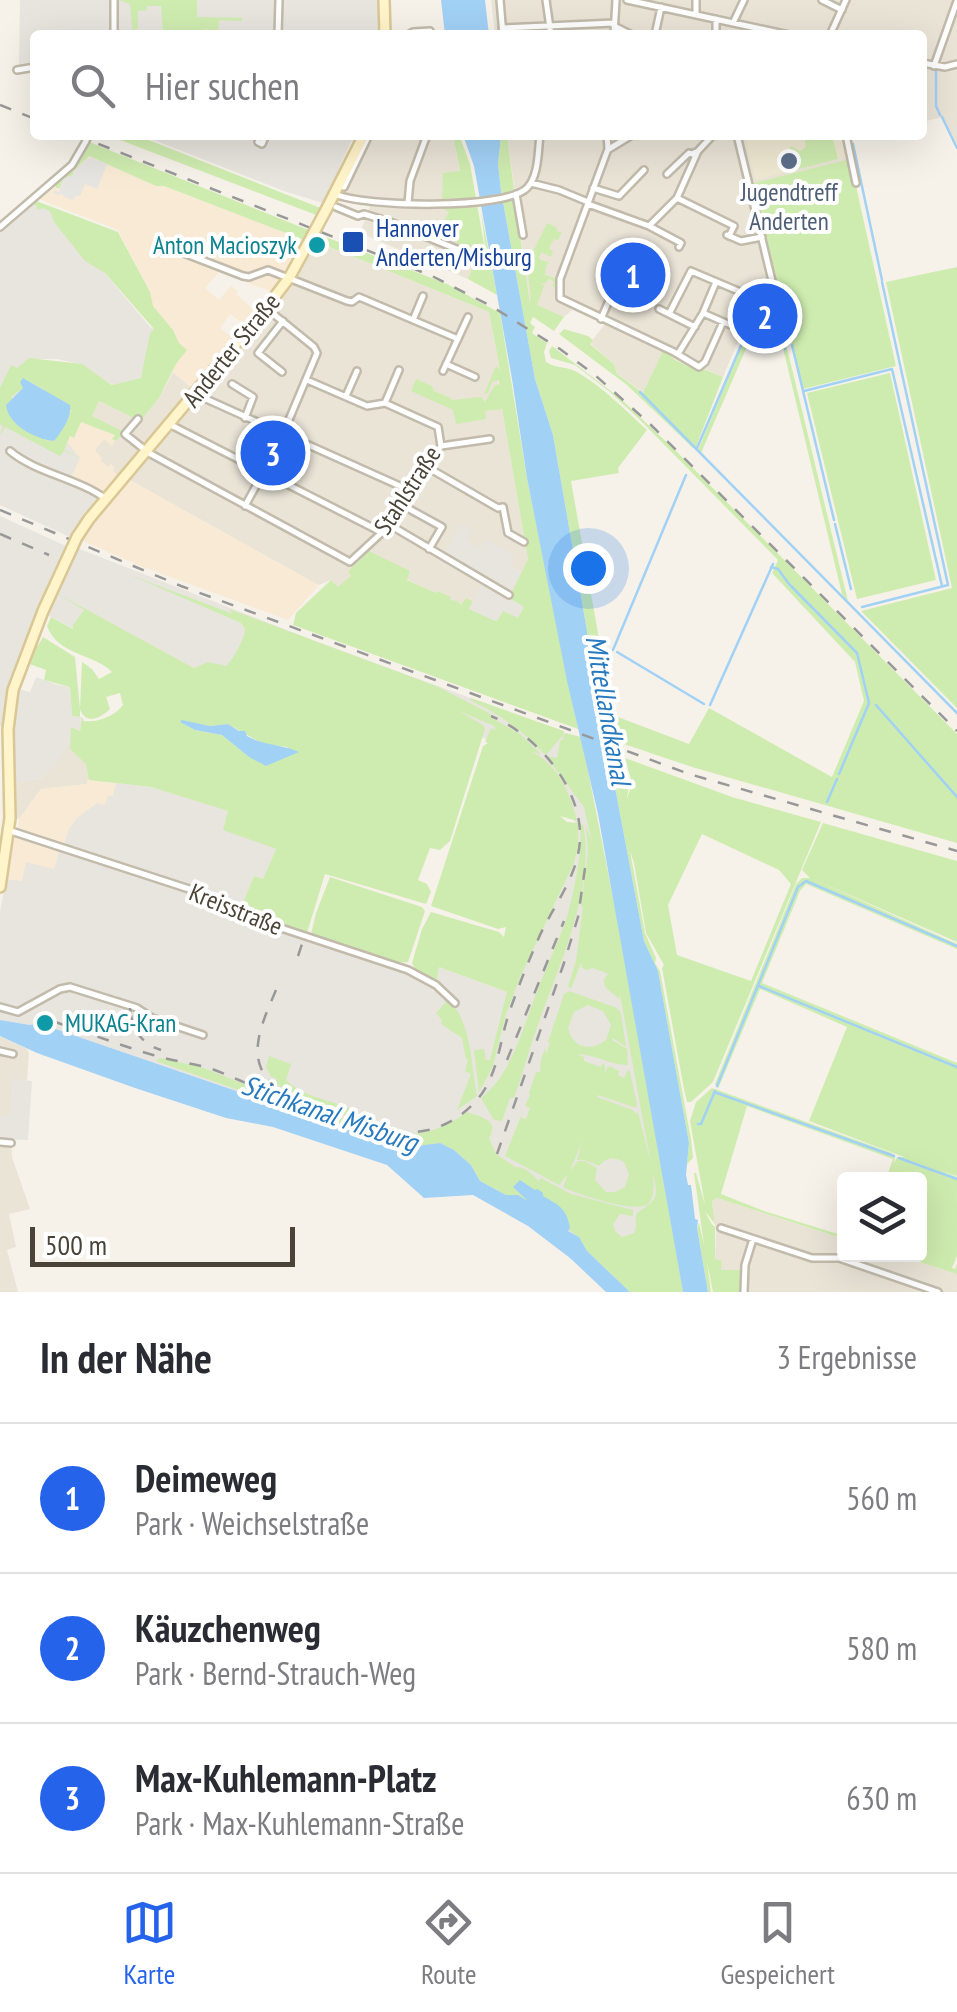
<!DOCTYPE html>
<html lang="de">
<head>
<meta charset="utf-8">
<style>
  body { margin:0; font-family:"PT Sans Narrow",sans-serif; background:#f7f7f7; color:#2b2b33 }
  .controls { position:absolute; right:30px; bottom:30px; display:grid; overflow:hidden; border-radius:10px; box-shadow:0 10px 40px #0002 }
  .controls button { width:90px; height:90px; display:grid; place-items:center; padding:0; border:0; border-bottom:2px solid #e1e1e2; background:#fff; color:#2b2b33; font:50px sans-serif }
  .scale { position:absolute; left:30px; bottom:25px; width:265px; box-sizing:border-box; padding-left:10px; border:5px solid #4a4337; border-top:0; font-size:28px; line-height:35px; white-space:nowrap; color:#4a4337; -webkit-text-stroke:8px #fff; paint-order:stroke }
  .you { position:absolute; left:588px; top:568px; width:35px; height:35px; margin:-25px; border:8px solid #fff; border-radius:50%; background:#1a73e8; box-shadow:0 0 0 15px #1a73e833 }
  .badge { display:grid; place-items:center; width:65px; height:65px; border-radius:50%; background:#2563eb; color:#fff; font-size:32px; font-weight:700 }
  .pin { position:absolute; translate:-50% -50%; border:5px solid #fff; box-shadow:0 2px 10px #0006 }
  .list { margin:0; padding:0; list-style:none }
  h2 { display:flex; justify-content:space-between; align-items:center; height:130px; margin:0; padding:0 40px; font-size:42px }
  h2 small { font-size:32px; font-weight:400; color:#7c7c81 }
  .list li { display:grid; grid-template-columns:65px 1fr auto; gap:30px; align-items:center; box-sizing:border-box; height:150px; padding:0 40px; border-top:2px solid #e1e1e2 }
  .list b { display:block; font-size:38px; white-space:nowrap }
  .list p { margin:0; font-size:32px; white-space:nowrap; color:#7c7c81 }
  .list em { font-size:32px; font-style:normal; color:#7c7c81 }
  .icon { flex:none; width:55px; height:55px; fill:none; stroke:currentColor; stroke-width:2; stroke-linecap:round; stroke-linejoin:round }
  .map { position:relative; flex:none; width:957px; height:1292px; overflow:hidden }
  .search { position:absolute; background:#fff; box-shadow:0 10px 40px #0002; left:30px; right:30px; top:30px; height:110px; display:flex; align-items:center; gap:25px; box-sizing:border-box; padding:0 35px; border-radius:10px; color:#7c7c81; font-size:38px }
  .sheet { height:580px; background:#fff }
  nav { display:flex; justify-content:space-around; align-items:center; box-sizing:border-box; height:140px; border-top:2px solid #e1e1e2; background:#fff; font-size:28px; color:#7c7c81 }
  nav a { display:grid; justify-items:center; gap:5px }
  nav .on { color:#2563eb }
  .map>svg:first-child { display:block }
  .residential { fill:#eae4d7 }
  .commercial { fill:#f8ead4 }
  .industrial { fill:#e8e4de }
  .education { fill:#efe8d2 }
  .green { fill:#cfecb0; fill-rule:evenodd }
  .parking { fill:#e7e5e1 }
  .water { fill:#a2d1f6 }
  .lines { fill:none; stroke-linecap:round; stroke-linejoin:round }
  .stream { stroke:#a2d1f6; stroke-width:2.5 }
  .minor-casing { stroke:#c2bbab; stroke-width:10 }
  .secondary-casing { stroke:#d9c896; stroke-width:14 }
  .minor { stroke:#fff; stroke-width:5 }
  .secondary { stroke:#fff4ca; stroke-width:9 }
  .rail { stroke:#989898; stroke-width:2.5; stroke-dasharray:12 12; stroke-linecap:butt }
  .minor-bridge-casing { stroke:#c2bbab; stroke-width:10; stroke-linecap:butt }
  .secondary-bridge-casing { stroke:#d9c896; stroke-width:14; stroke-linecap:butt }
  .minor-bridge { stroke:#fff; stroke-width:5 }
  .secondary-bridge { stroke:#fff4ca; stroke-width:9 }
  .service-dot { fill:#5c6f8a; stroke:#fff; stroke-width:4 }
  .transit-dot { fill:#1a4fb4; stroke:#fff; stroke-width:4 }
  .culture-dot { fill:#0f9aa8; stroke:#fff; stroke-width:4 }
  .labels { text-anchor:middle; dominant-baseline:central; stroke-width:8; stroke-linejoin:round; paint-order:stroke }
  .service-label { font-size:25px; fill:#4e5e75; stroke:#fff }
  .transit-label { font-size:25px; fill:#164399; stroke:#fff; text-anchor:start }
  .culture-label { font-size:25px; fill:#0d838f; stroke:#fff; text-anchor:end }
  .street-label { font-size:25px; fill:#4a4337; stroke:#fff }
  .water-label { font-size:28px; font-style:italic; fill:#277abf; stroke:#fff }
</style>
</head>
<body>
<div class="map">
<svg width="957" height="1292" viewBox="0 0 957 1292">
  <rect width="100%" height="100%" fill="#f6f2e9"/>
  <path class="residential" d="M491 0H957V145L943 117 922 122V35H495Z
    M368 135H453L467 208 452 209 476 257 468 279 360 233 373 197 340 193Z
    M507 135H861L847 138 852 159 748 185 774 292 757 297 723 377 704 369 702 373 672 358 644 393 617 374 614 364 590 343 606 323 572 310 564 317 530 303Z
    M313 240 489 312 500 369 498 385 528 559 522 573 509 566 514 556 480 549 466 540 443 555 484 579 473 601 466 598 462 606 458 601 454 602 449 600 450 597 439 591 437 594 406 579 410 572 366 554 348 571 367 593 354 605 331 580 319 585 313 582 128 479 266 312Z
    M173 372 194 390 120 477 100 461 95 450 104 439 122 434V431L91 416 99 401 140 420 159 398Z
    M71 727 116 783 88 780V784L41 789 19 819 15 818V783L43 778Z
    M0 1036 27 1049 29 1053 27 1080H13L11 1116 0 1115Z
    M0 1139H11L12 1157 30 1209 9 1214 16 1247 7 1250 18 1292H0Z
    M717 1198 844 1239V1254L897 1255 957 1274V1292H723L715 1260 716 1232 712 1201Z"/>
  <path class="commercial" d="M84 154 157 186H164L304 240 275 293 219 272 205 288 219 300 231 286 238 292 236 294 259 314 248 327 230 314 220 328 237 341 195 391 173 372 179 343 173 330 152 306 150 292 118 230 39 199 75 167Z
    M76 415 122 431 112 446 104 439 95 450 102 458 101 461 108 467 111 464 115 468 113 471 120 477 107 492 72 477 79 458 57 448Z
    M128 479 313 582 319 585 288 620 143 567 81 540 93 521Z
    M87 780 116 783 113 796 105 806 97 804 76 819 69 829 64 844 18 828 19 819 41 789 87 784Z
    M13 834 59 851 54 869 23 881 6 879Z"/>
  <path class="industrial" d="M20 0H161L163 35H35V62L19 64Z
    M197 0H379L382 35H197Z
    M141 135H354L323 203 284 191Z
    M71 159 74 161 36 203 49 207 150 327 154 329 141 378 113 385 80 364 57 359H28L23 388 80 458 69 483 90 491 99 501 78 526 72 538 0 505V221Z
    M0 516 68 547 43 598 14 672 2 726H0Z
    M461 524 472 530 466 540 471 543 480 548 486 539 515 555 509 566 522 573 509 598 524 607 518 619 495 622 469 609 483 579 442 556Z
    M77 548 315 641 582 739 623 949 683 1292H630L603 1265 454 1150 371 1137 38 1023 30 1025 0 1020V912L6 879 22 881 26 862 54 869 59 851 13 834 18 828 64 844 69 829 76 819 97 803 105 805 108 796H113L116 783 151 787 229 811 251 839 276 849 263 880 254 877 239 915 328 948 414 974 433 985 437 981 439 967 507 992 563 887 576 830 573 812 542 763 490 736 486 739 470 731 224 684 84 609 74 629 47 615Z
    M36 677 58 685 70 687 72 716 82 717 80 731 71 727 70 745 43 778 15 783 13 726 17 689 30 692Z
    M13 1079 32 1081 28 1140 0 1139V1115H11Z"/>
  <path class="education" d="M745 135H841L846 157 755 180Z"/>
  <path class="green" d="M118 0H197V17L242 18V21L219 20 218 35H209V29H206L205 35H163L161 6H147V10L138 11V29H134V33L153 35 133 34 130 4Z
    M107 135H136L323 209 319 216Z
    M453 135H459L470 164 487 261 481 211 497 295 468 279 476 257 443 243 444 241H450L452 245 457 243 454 234 449 235 450 239 446 238 448 229 443 228 442 232 439 231 449 212 443 209 475 206 473 198 442 199 443 173 460 171Z
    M501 135H507L514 190 507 192 508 200 515 199 530 303C532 293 528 282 528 270 529 255 541 237 547 223L556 227 558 232H562L558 240 554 239 549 248 553 252 551 257 542 252 539 257 541 260 549 262 546 266 545 275 557 279 555 287 552 286 554 282 549 278 545 284 541 283 544 286 537 305 564 317 554 331 533 317 530 323 535 327 532 333 547 343 544 352 546 362C557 369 567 366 577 372 603 387 625 410 647 430L618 468 619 473 571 481 606 678 610 714 689 744 709 708 832 777 864 701 855 662 772 573 778 560 639 419 610 392 575 365 551 358 549 351 552 346 621 399 678 453 957 734V843L692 767 609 739 621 804 613 752 623 759 629 784 627 799 632 783 625 758 732 797 821 822 713 1082 691 1102H687L684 1089 662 968 664 965 646 933 634 863 630 851 645 933 656 958 655 963 660 971 691 1139 693 1158 687 1164 689 1143 658 971 644 941 604 729 553 435 535 379 501 191 498 164ZM702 834 779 870 791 884 751 981 677 955 668 905Z
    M797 135H832L838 159 787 172 785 164 791 166 797 157 792 153 789 157 786 156 791 146 800 151 806 147 804 137 798 138Z
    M89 142 311 231 304 240 164 186H156L89 156 73 172V175L63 179 60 188H56L55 184 80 161Z
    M850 159 896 366 803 389 767 244 750 184Z
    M36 201 118 232 150 292 153 306 173 330 179 343 187 350 176 364 159 398 140 421 99 401 92 416 122 431V434L116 441 112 439 115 435 81 422 74 438 70 436 64 450 82 459 64 451 60 456 5 427 0 436 3 426 0 424V388L11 365 17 368 29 358 82 364 112 385 141 378 150 333 154 329 105 273 85 261 54 222 50 211 43 208 37 210V206L32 204ZM23 378 41 388 71 411 54 441 45 440 11 397 23 388Z
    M318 234 447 284 500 313 527 478 578 729 293 625 296 613 331 580 338 587 351 576 348 571 362 558 361 555 385 534 369 551 410 571 407 580 436 593 438 591 451 597 450 600 458 601 461 605 466 598 473 601 469 609 495 621 498 620 503 611 518 618 524 607 509 598 528 559 502 409 485 411 486 419 456 424 453 410 411 391 416 379 432 386 434 391 451 398V400L481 397 485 402 494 386 499 384V380L492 382 488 393 484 394 496 366 500 370 489 312 320 243V240L315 238Z
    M957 267V708L861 611 952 588 886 282Z
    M772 293 774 294 848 601 842 594 783 348 752 335 701 453 698 450 763 295Z
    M564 329 588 336 593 340 590 344 614 364 617 374 643 393 663 351 673 356V359L700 372 703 369 723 377 696 447 693 448 627 385 559 334Z
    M890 373 936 580 857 599 807 393Z
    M130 575 233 614 229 609 436 686 491 714 490 717 520 734 541 754 531 752C557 762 571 795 577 821L560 816 567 822 578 823V847L574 863 521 975 506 1014 493 1066 479 1092 474 1050 484 1049 486 1060H490L507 992 439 967 437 981 415 969 412 963 422 929 431 912 499 932 504 937 506 927 498 929 431 906 483 746 488 743 485 742 491 728 496 730 494 726 459 711 483 725 485 729 450 841 440 850 430 848 418 880 427 884 431 892 426 904 325 874 307 933 251 914 248 903 244 901 254 876 263 879 276 849 223 830 228 811 151 787 89 780 86 764 70 749 71 727 80 731 82 717 84 721C97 723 115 716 123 705L120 693 106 697 110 709C100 719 85 725 80 709V717L72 716 70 687 44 680 46 670 27 663C33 648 37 649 43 637L75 657 80 709 82 662 92 669 99 679 112 672C95 654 57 655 47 626L51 617 73 629V625L84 610 56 593 194 668 208 662 226 666C232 662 246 636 245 629 244 627 242 625 241 623ZM182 721 210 726 228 724 263 744 288 747 278 761 268 764 249 757 222 735 195 730 181 722Z
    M471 698 564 731 563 736 566 733 581 737 623 949 683 1292H630L587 1251 579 1237 518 1195H506L480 1181 471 1165 454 1150 440 1143 409 1147 371 1137 156 1061 160 1058 201 1067 266 1093 325 1111 359 1127 360 1126C402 1139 431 1138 467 1112 481 1117 500 1120 489 1138L496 1154 515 1167C524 1166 533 1174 538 1181L541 1178 571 1194 633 1210V1216L620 1214 613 1224 615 1231 622 1237 634 1233C638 1225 634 1221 637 1213 657 1199 659 1199 653 1173 653 1182 656 1196 648 1204 637 1214 576 1194 563 1187L568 1174 559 1185 505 1156 523 1111 521 1118 526 1119 530 1108 525 1106 530 1095 529 1093 536 1072H540L541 1059 546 1047V1055L551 1040 548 1044V1042L564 994 569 991 617 1008 621 1013 626 1047 613 1038 612 1040 627 1049 628 1065C611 1066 590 1052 578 1055L584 1057V1061L601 1067 602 1063 605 1065V1073L608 1066 611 1069 610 1066 619 1071 618 1075 624 1078 628 1069 630 1072 637 1104 636 1108 598 1095 597 1097 633 1110 636 1114 638 1112 651 1164 620 995 619 999 605 987 604 979 608 974 593 968 587 970 582 968 581 963 571 989 568 986 576 961 583 907 581 906 588 853 586 825 592 843 584 807 546 756 557 758 560 741 564 738 562 736 548 753 544 754C523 730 498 714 470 700ZM588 1005 603 1011 611 1025 606 1040C590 1053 572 1047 568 1028L574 1012ZM583 1139 577 1160H585L599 1166C606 1158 613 1156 624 1162L629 1174 625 1187 615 1192H606L595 1180 597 1168 585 1161H578L570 1171Z
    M823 823 957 861V942L813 879 957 944V949L806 884 800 891 762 983 957 1063V1176L943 1172 957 1177V1256L952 1268 955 1269 957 1264V1274L897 1255 920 1254V1180L886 1179 893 1159 747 1106 721 1194 764 1211 844 1236V1239L717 1198 712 1201 715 1224 705 1211 711 1223 715 1227V1259L722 1261 721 1270H741L740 1292H713L707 1262 711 1292H708L697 1228 699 1223 704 1245 694 1173H696L705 1205 690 1121 696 1102 712 1088 892 1153 895 1158 894 1164 897 1157H904L809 1121 847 1027 760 989 718 1089 715 1084 796 884 802 878H810L802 870Z
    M583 824C596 889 557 970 536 1030 528 1053 522 1076 514 1098H510L502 1121 494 1120 481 1098C512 1075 524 1024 538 989 547 965 559 941 567 917 574 891 583 851 580 825Z
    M330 877 422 907 425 911 408 962C389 965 328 945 311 934L316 913Z
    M447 997C473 1026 470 1060 477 1096L457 1110 471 1074 465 1071 468 1060 466 1059 462 1038 441 1024 442 1020 436 1013 447 1001 445 998Z
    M269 1056 291 1064 286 1080C301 1095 328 1101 348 1107L350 1114 347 1116C322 1105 295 1100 274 1082L277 1079 271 1077 266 1067Z"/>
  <path class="parking" d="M92 158 107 164 97 189 85 184 80 196H75L73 200 66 198 61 193 59 195 53 193 54 190 59 192 63 179 73 175V172L87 159Z"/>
  <path class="water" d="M441 0H485L489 35H445Z
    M463 135H501L498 164 501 191 535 379 553 435 604 729 644 941 658 971 689 1143 686 1175 688 1185H691L695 1219 698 1220 697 1228 708 1292H683L598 814 567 681 527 478 512 379 474 166Z
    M23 378 70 405C72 417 62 431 54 441 35 439 8 425 6 405L23 388 20 382Z
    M182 720 210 726 228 724 239 731H245L247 736C264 746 282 744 299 752L266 766 249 757 222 735 195 730 180 722Z
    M0 1020 30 1025 38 1023 371 1137 409 1147 440 1143 454 1150 471 1165 480 1181 506 1195H518L528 1201 513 1187 520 1180 535 1190 537 1189 543 1193V1196C559 1205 567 1209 570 1228L568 1231 579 1237 587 1251 630 1292H606L570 1258 528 1226 473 1195 424 1198 387 1165 273 1127 226 1118 135 1088 37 1053 0 1036Z"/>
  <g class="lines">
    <path class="stream" d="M936 70V106L940 115
      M942 117 957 148
      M853 144 882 280
      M772 296 785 349
      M748 330 759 302
      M792 345 834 520
      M804 391 892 369 942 586
      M640 392 957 713
      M697 448 746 334
      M835 524 851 589
      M771 567 778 569 789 584 857 653 869 703 839 774
      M862 607 948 585 882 282
      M613 650 686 475
      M617 652 704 704
      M710 705 773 564
      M876 705 957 797
      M827 802 837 779
      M759 986 957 1067
      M717 1086 798 887 806 881 957 946
      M714 1092 894 1156
      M698 1124H701L715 1091
      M899 1158 957 1179"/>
    <g class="minor-casing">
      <path id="minor" d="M114 0V35
        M500 0 503 35
        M546 0 551 35
        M627 0 789 35
        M696 0V15
        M822 0 842 10
        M716 19V35
        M733 23 744 0
        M614 26 632 35
        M502 28 614 23
        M278 35 279 0
        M408 35 413 32 430 31
        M614 35 616 0
        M655 35 661 7
        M830 35 846 0
        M922 63 945 67 957 64
        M934 66 957 1
        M17 70 35 67
        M607 135 608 149 560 279V298L674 352 699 367 705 362 723 322
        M737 135 785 335
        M846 135 856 183
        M258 142 262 144 266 135
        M609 149 632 135
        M667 174 689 153 692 154 696 152
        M531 183 559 190 588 202
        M344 187 369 135
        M593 188 619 196 644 170
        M335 194C364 207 505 210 527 188 539 176 538 150 540 135
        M516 194 523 235
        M677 198 734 226 729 236
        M408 203 410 181 427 135
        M588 204 649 226 681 243 679 247
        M336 207 358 216 364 214 390 222 469 254 471 261
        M649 226 677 198 698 151 713 135
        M0 227 72 165 86 141
        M727 235 741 241 762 237
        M160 240 176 250 243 276 249 277 268 270 347 301 352 302 359 297 458 339
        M266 308 314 347 317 353 283 434
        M659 309 695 327
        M703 313 742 330
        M669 314 691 271 750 296 775 290
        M601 319 627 259 615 253 613 257
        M413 320 423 296
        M678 354 703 313 716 282
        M446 364 475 377
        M443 371 468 317
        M282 372 258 353 283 321
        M232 384 253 397 245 418
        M195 394 411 491
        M346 396 357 371
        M385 403 399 370
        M138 419 125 434 149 453 350 562 390 525 441 446 438 427 385 403 367 406 307 380
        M169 424 383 533
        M441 446 490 439
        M10 451C36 473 77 478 106 499
        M427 467 498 508 503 507 508 533 524 542
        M255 468 274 431
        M271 476 291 439
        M402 505 442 527 429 549
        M245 506 263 473
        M390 525 509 595
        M8 830 189 889 221 901 278 927 408 970 436 985 455 1003
        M0 1007 18 1012 60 989 70 987 137 1008 152 1018 203 1035
        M0 1051 13 1054
        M0 1142 11 1143
        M721 1228 812 1258H839L938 1292
        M744 1292 745 1265 753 1239"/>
    </g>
    <g class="secondary-casing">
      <path id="secondary" d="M384 0 385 35
        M326 210 364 135
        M77 537 89 519 266 308 289 278 312 236
        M0 887 10 818 8 729 13 690 43 611 72 548"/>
    </g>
    <use href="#minor" class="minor"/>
    <use href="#secondary" class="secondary"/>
    <path class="rail" d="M0 105 35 119
      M76 135 432 276 491 306 560 349 595 375 650 424 957 731
      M0 510 181 586 689 774 957 851
      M0 534 49 555
      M298 956 303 941
      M276 990C260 1028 240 1067 286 1095
      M130 1008C132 1029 140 1043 161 1050
      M52 1021C86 1032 119 1045 153 1055 172 1061 192 1063 212 1069 231 1076 249 1085 268 1092 287 1098 307 1103 326 1110 360 1122 391 1139 428 1130 450 1125 470 1111 483 1092 499 1067 500 1040 509 1013 518 987 529 960 540 935 556 901 582 871 580 831 577 781 534 734 491 716
      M507 1060 564 921
      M497 1154 564 963 578 917 586 861"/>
    <g class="minor-bridge-casing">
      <path id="minor-bridge" d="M86 141 88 135"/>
    </g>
    <g class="secondary-bridge-casing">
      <path id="secondary-bridge" d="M312 236 326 210
        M72 548 77 537"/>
    </g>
    <use href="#minor-bridge" class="minor-bridge"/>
    <use href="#secondary-bridge" class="secondary-bridge"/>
  </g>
  <circle class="service-dot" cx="789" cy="161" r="10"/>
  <rect class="transit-dot" x="341" y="230" width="24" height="24" rx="5"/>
  <g class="culture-dot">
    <circle cx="317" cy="245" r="10"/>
    <circle cx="45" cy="1023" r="10"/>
  </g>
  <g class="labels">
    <g class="service-label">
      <text x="789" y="192">Jugendtreff<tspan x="789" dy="29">Anderten</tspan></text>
    </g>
    <g class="transit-label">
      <text x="376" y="228">Hannover<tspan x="376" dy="29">Anderten/Misburg</tspan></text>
    </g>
    <g class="culture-label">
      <text x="297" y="245">Anton Macioszyk</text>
      <text x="65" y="1023" text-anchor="start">MUKAG-Kran</text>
    </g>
    <g class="street-label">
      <text transform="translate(231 350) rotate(-51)">Anderter Straße</text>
      <text transform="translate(407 490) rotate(-57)">Stahlstraße</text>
      <text transform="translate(236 909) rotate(22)">Kreisstraße</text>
    </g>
    <g class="water-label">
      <text transform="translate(609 710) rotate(80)">Mittellandkanal</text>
      <text transform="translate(330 1113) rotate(19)">Stichkanal Misburg</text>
    </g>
  </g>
</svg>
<div class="controls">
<button><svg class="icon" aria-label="layers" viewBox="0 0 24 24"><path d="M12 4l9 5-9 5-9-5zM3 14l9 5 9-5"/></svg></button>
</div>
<div class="scale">500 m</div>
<div class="you"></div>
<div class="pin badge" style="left:633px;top:275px">1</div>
<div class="pin badge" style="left:765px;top:316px">2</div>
<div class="pin badge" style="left:273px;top:453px">3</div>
<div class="search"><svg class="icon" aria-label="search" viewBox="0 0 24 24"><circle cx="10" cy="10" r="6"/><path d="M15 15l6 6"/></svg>Hier suchen</div>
</div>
<section class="sheet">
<h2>In der Nähe<small>3 Ergebnisse</small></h2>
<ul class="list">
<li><span class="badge">1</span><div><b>Deimeweg</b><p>Park · Weichselstraße</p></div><em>560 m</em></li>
<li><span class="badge">2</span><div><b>Käuzchenweg</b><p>Park · Bernd-Strauch-Weg</p></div><em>580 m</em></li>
<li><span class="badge">3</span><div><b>Max-Kuhlemann-Platz</b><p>Park · Max-Kuhlemann-Straße</p></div><em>630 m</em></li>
</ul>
</section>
<nav>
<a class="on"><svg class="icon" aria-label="map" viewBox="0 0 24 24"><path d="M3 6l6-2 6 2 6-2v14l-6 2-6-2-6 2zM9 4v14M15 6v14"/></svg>Karte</a>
<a><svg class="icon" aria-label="directions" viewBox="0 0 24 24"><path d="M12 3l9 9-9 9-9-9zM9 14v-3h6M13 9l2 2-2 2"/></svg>Route</a>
<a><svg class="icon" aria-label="saved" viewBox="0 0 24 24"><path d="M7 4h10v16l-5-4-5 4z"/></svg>Gespeichert</a>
</nav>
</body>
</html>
